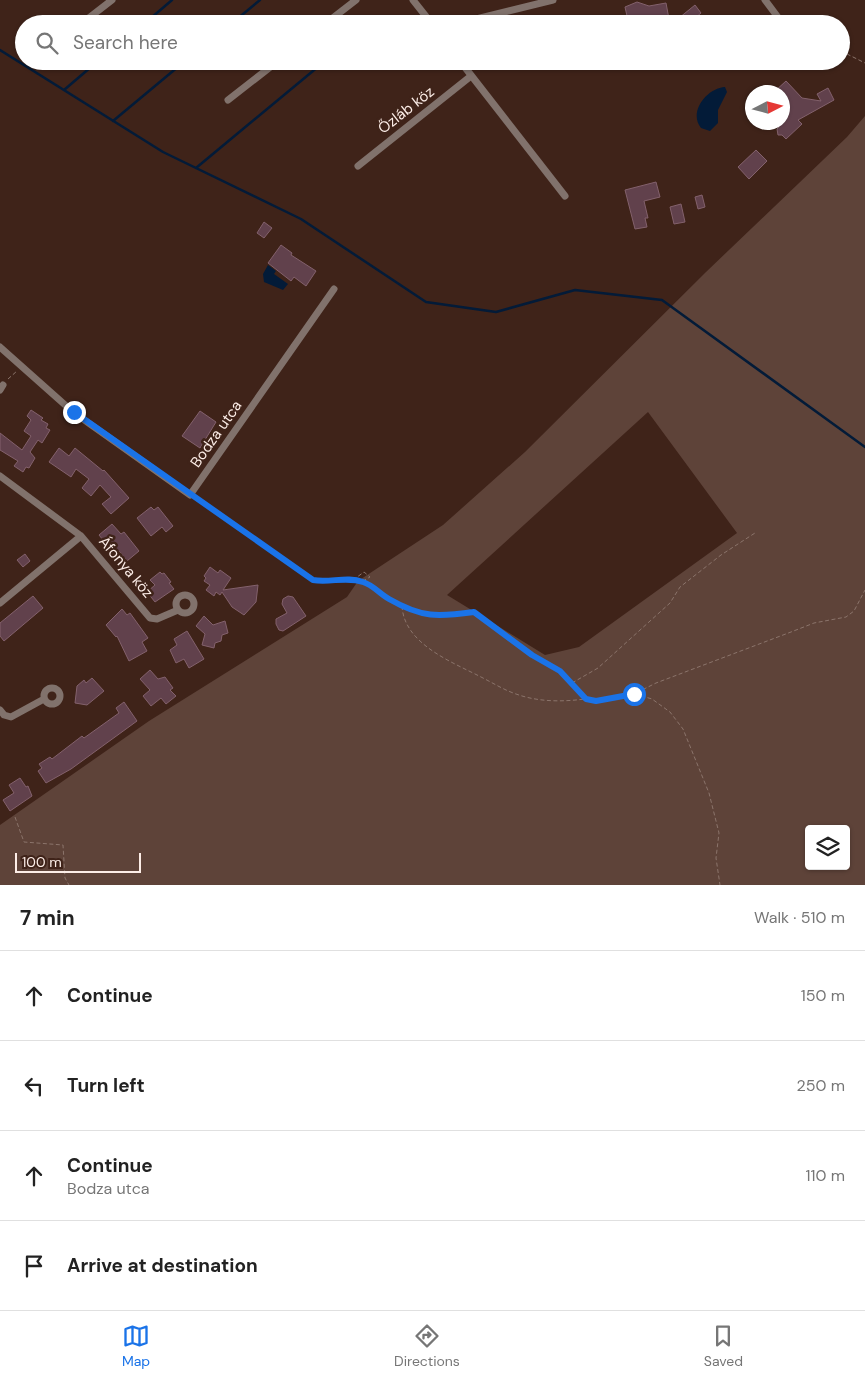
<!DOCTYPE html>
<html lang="en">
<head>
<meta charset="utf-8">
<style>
  body { margin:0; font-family:"DM Sans",sans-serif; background:#f6f6f6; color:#222 }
  .controls { position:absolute; right:15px; bottom:15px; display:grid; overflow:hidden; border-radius:5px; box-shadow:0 1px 4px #0004 }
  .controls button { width:45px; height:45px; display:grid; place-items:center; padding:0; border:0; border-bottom:1px solid #e0e0e0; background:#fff; color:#222; font:25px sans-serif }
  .compass { position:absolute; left:745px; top:85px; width:45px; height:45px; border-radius:50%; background:#fff; box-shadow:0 1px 4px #0004; rotate:84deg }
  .scale { position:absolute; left:15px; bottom:12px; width:126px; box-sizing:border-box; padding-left:5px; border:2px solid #fcede7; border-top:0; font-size:14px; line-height:18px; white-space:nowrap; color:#fcede7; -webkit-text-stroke:4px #3f2319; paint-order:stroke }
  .stop { position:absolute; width:15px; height:15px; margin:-11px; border:4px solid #1a73e8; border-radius:50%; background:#fff }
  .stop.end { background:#1a73e8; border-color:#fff; box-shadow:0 1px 5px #0008 }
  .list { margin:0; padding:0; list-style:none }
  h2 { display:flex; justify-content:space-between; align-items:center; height:65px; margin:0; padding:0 20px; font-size:21px }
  h2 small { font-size:16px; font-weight:400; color:#767676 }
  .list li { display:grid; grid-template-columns:32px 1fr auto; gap:15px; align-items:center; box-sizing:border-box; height:90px; padding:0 20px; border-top:1px solid #e0e0e0 }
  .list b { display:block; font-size:19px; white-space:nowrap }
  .list p { margin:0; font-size:16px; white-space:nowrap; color:#767676 }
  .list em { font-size:16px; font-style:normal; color:#767676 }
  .icon { flex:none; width:28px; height:28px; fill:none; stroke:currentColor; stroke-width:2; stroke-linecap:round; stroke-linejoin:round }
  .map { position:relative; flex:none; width:865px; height:885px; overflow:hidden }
  .search { position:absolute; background:#fff; box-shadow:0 1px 4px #0004; left:15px; right:15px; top:15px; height:55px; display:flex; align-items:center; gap:12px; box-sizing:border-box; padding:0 18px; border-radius:28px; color:#767676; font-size:19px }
  .sheet { height:425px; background:#fff }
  nav { display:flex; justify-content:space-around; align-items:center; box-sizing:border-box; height:70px; border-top:1px solid #e0e0e0; background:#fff; font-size:14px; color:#767676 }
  nav a { display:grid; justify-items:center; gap:2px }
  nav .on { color:#1a73e8 }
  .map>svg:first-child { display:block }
  .green { fill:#5e4339; fill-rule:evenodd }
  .water { fill:#031b38 }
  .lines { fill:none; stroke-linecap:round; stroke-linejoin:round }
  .stream { stroke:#031b38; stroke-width:2.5 }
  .building { fill:#61414c; stroke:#83616c }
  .path { stroke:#8b746b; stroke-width:1; stroke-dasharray:4 2.5; stroke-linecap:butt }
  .street { stroke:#81726c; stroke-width:7 }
  .route { stroke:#1a73e8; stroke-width:6 }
  .labels { text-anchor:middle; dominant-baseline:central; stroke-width:5; stroke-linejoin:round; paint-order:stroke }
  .street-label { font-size:15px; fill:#fcede7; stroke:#3f2319 }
</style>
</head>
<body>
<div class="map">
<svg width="865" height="885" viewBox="0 0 865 885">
  <rect width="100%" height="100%" fill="#3f2319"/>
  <path class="green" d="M865 116V885H0V825L149 721 347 597 358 581 443 525 525 452 706 272 847 137ZM648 412 737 533 579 647 545 655 447 595ZM809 829H846V866H809Z"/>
  <path class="water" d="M725 87 727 92 718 110V123L710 131 701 128C688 112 707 88 725 87Z
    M268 265 276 271 274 274 288 284 283 290 264 282 263 274Z"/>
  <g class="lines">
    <path class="stream" d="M144 24 172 0
      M231 24 260 0
      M0 50 163 152 301 219 426 302 496 312 575 290 662 300 865 447
      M64 90 98 61
      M113 121 185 61
      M196 168 325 61"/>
  </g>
  <path class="building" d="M637 2 649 6 666 3 669 19 650 24H625L623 17 627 16 625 7Z
    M695 5 701 13 688 24H683L679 18Z
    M786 81 802 98 821 101 817 94 828 88 834 100 798 120 802 124 786 139 782 135H778L777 129 779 127 775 122H782V92H774Z
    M756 150 767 161 749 179 738 167Z
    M656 182 660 197 644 201 648 218H645L647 227 635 229 625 190Z
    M702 195 705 207 698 209 695 197Z
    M681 204 685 222 674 224 670 207Z
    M264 222 272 228 264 238 257 233Z
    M281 245 292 253 291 255 316 271 306 286 294 277 291 281 268 263Z
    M31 410 43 418 41 420 48 424 46 428 50 430 42 443 38 440 30 452 35 458 29 468 26 467 23 472 14 466 18 461 0 450V433L22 450 31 436 24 431 31 420 27 416Z
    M200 411 216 422 200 448 182 436Z
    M59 448 69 456 75 448 103 471 104 470 129 498 111 514 102 504 111 497 100 485 91 496 82 488 89 479 76 469 71 477 49 462Z
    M151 507 154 510 158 507 173 526 166 532 162 527 151 536 137 518Z
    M112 524 121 534 124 532 139 551 127 561 119 551 115 555 99 535Z
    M25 554 30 561 23 567 17 560Z
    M210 567 218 573 220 570 231 578 223 590 258 585 256 602 244 615 232 607 222 592 220 595 216 592 214 596 206 590 210 585 204 581 206 578 204 576Z
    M160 572 162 574 164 573 171 582 169 583 174 589 155 602 147 592 155 585 150 580Z
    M33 596 43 608 4 641 0 636V623Z
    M288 596 293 597 306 616 283 631 279 630 276 624V619L287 613 282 604 283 599Z
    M122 609 127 615 130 613 148 638 142 642 147 651 129 661 117 636 116 637 106 625Z
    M204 616 213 625 225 621 228 633 222 635 221 641 215 643 214 648 202 645 205 634 196 626Z
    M187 631 204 659 189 668 184 659 176 663 170 650 177 645 174 639Z
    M150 670 158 679 165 677 173 688 170 690 176 696 166 704 161 698 151 706 143 696 150 690 140 679Z
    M92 678 104 691 87 705 75 703 77 686 84 680 86 683Z
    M124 702 137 721 71 769 46 783 38 771 42 768 39 764 50 757 52 759 82 736 84 738 119 713 116 708Z
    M20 778 26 787 28 786 32 796 10 811 3 800 14 793 9 785Z"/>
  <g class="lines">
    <path class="path" d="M841 51 865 63
      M8 379 17 371
      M196 499 313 580C330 583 347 576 363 582 373 585 380 594 389 599 422 618 438 617 474 612L532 655 560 671 586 699 596 701 634 694 656 683 791 632 814 623 846 617 854 611 865 590
      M353 580 364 572 370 577 363 581
      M402 606C404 644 452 662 481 677 493 683 504 690 516 694 538 702 562 702 585 699
      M572 683 598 668 670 603 680 587 721 555 755 533
      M635 694 652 699 670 712 683 729 709 793 719 833 716 858 720 885
      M15 817 24 842 63 845 65 878 69 885"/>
    <path class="street" d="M413 0 432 24
      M765 0 783 24
      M81 24 112 0
      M325 24 356 0
      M456 24 553 0
      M460 61 565 196
      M228 100 278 61
      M358 166 471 76
      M0 347 73 412 190 495 334 289
      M0 390 3 385
      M0 476 81 536 150 618 157 619 178 610
      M176 604a9 9 0 1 1 18 0a9 9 0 1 1-18 0Z
      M0 603 81 536
      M44 696a8 8 0 1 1 16 0a8 8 0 1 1-16 0Z
      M0 710 4 715 11 717 44 699"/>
  </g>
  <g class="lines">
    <path class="route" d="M74 412 313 580C330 583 347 576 363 582 373 585 380 594 389 599 422 618 438 617 474 612L532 655 560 671 586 699 596 701 634 694"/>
  </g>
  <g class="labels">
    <g class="street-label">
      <text transform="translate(406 110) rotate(-38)">Őzláb köz</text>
      <text transform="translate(216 434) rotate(-55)">Bodza utca</text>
      <text transform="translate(126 567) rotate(50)">Áfonya köz</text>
    </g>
  </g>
</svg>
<div class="controls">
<button><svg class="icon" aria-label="layers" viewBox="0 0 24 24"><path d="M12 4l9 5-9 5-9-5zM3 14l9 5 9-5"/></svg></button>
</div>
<svg class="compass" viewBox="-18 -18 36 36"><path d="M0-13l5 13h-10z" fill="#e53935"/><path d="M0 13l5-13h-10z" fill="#767676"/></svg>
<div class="scale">100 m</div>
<div class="stop" style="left:634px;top:694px"></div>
<div class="stop end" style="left:74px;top:412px"></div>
<div class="search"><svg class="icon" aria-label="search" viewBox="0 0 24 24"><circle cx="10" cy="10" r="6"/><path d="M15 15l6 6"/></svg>Search here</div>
</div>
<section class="sheet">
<h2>7 min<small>Walk · 510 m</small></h2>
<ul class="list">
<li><svg class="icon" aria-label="ahead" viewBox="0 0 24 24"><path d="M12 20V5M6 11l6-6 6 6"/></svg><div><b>Continue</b></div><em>150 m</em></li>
<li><svg class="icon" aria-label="left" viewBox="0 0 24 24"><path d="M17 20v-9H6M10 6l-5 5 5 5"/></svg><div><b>Turn left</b></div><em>250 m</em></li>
<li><svg class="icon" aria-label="ahead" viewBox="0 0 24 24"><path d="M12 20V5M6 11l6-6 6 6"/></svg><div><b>Continue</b><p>Bodza utca</p></div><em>110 m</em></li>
<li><svg class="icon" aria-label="arrive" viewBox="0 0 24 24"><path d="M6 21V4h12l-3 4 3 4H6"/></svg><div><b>Arrive at destination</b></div></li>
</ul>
</section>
<nav>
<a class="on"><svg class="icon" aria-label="map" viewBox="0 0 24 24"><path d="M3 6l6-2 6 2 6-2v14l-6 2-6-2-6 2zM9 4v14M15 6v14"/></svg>Map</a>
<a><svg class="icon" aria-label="directions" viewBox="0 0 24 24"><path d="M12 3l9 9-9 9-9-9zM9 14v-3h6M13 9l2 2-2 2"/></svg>Directions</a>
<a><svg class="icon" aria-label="saved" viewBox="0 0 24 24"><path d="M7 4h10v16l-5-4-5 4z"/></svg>Saved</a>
</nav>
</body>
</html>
